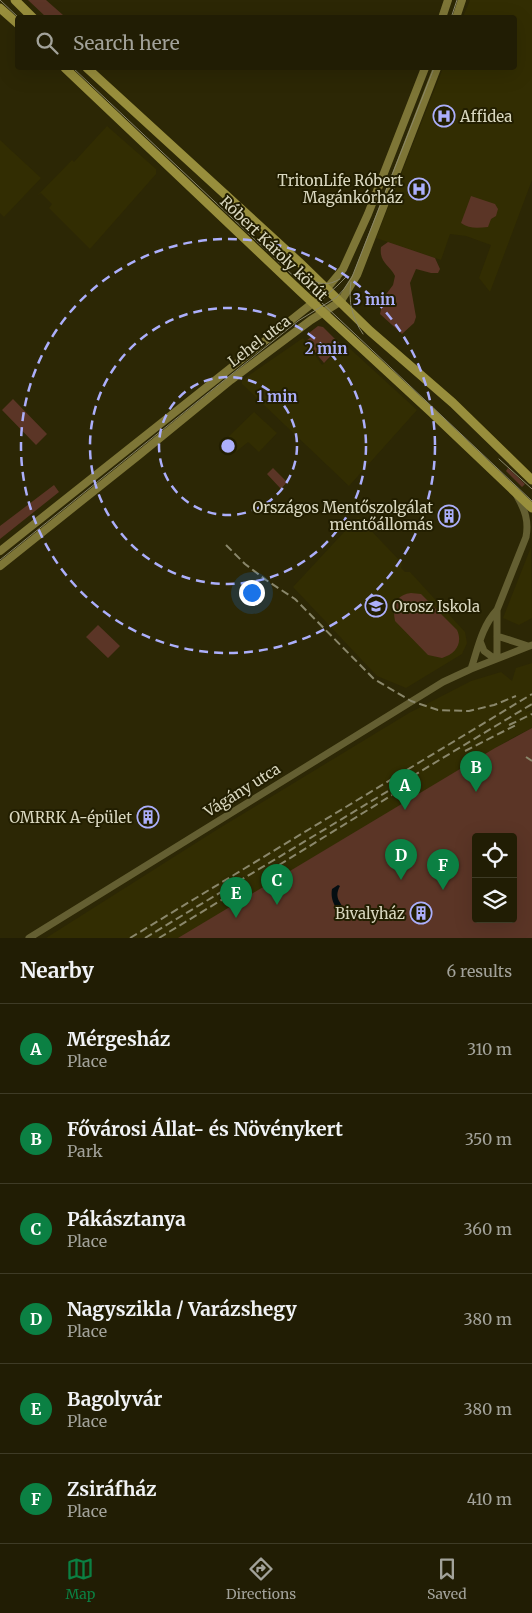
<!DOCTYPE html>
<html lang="en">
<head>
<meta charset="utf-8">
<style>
  body { margin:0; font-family:Merriweather,serif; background:#29260e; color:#f1f3f6 }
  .controls { position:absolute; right:15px; bottom:15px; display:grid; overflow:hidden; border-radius:5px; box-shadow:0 5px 20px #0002 }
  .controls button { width:45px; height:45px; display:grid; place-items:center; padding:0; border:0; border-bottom:1px solid #3e3b26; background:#211d04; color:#f1f3f6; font:25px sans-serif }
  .you { position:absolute; left:251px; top:592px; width:18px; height:18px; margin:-12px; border:4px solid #fff; border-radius:50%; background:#1a73e8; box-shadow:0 0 0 8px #1a73e833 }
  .badge { display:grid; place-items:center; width:32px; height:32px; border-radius:50%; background:#0b8043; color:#fff; font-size:16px; font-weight:700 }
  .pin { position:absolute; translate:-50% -41px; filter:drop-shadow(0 1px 2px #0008) }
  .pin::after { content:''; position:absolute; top:26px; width:18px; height:15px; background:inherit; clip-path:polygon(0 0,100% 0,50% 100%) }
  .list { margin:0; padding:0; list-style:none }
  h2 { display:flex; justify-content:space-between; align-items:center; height:65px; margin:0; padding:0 20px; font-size:21px }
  h2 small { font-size:16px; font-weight:400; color:#a2a29a }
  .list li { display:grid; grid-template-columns:32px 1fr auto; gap:15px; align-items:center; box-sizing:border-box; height:90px; padding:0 20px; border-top:1px solid #3e3b26 }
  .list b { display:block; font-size:19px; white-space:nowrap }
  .list p { margin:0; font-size:16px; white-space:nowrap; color:#a2a29a }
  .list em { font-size:16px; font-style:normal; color:#a2a29a }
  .icon { flex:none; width:28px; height:28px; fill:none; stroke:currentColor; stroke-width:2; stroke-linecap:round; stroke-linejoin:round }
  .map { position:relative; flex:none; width:532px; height:938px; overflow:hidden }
  .search { position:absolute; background:#211d04; box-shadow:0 5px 20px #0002; left:15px; right:15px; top:15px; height:55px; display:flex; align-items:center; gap:12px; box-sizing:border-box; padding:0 18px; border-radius:5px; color:#a2a29a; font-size:19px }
  .sheet { height:605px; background:#211d04 }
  nav { display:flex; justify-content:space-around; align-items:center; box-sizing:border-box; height:70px; border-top:1px solid #3e3b26; background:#211d04; font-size:14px; color:#a2a29a }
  nav a { display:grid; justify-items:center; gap:2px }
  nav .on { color:#0b8043 }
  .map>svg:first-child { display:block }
  .built { fill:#322d02 }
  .green { fill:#5b3526; fill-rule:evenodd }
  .water { fill:#040e12 }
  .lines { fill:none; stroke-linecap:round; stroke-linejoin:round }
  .tertiary { stroke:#645f32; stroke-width:7 }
  .secondary { stroke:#7e7637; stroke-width:8 }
  .primary { stroke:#988e3c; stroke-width:9 }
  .tram { stroke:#8a876b; stroke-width:1 }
  .rail { stroke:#8a876b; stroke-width:2; stroke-dasharray:8 4; stroke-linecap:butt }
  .ring { fill:none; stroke:#acaffb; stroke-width:2.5; stroke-dasharray:9 6 }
  .labels { text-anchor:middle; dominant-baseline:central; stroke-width:4; stroke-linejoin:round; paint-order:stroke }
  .poi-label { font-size:15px; fill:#d9d7bf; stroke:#221e00; text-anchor:end }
  .street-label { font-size:15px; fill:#d9d7bf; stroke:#221e00 }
  .centre { fill:#acaffb; stroke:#221e00; stroke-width:2.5 }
  .ring-label { font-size:15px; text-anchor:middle; font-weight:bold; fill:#acaffb; stroke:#221e00; stroke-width:4; stroke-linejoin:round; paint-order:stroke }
</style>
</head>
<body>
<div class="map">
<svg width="532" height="938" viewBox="0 0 532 938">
  <rect width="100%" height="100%" fill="#2c2705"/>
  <path class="built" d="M470 0H532V180L490 292 479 278 491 245 466 236 450 234 441 260 376 238 443 68H514V18L463 17Z
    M107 126 156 169V174L90 249 49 208 52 204 41 193 37 196 72 160 74 162Z
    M0 140 41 178 4 217 0 213Z
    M303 338 322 365 346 345 417 410 349 486 242 384V381L248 376Z
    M254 412 277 433 259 452 248 442 236 452 225 440Z
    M358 517 402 563 401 568 405 572H410L465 632 467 643 462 654 406 688 377 676 293 587Z
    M531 547 532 618 519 625 503 618Z
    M532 663V707L525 712 532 710V728L514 737 179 938H46L218 829 409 713 471 681 501 672 512 681 516 668Z"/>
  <path class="green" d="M28 0H46L63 15 61 17H46Z
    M471 196 495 204 498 209 496 216 491 219 488 227C478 228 469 229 461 223Z
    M388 242 435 258 440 269 438 273H431L416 269 410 283 416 317 414 323 402 334 380 314 384 297 393 285 395 276C389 264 379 263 381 247Z
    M318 326 323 327 341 345 324 363 306 341 311 337 309 333Z
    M13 399 47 434 36 445 2 410Z
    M273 468 287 482 281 489 267 474Z
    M508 468 525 484 522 487 506 471Z
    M54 485 59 492 0 539V526Z
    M411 593 421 594 457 630C463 643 456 654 442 658L428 655 395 621C392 606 395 595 411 593Z
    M98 625 120 646 108 658 86 637Z
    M532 728V938H178L495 748ZM476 837H513V919H476Z"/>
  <path class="water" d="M338 885 340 886C333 899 342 902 346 914 336 912 330 900 332 889Z"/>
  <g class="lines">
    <path class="tertiary" d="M497 636 528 646
      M480 641 484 651 495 659
      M495 659 497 653V610
      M471 669C478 648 482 626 497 610L526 537C529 521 525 510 517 496
      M29 938 443 682 471 669 532 645"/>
    <path class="secondary" d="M442 18 448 0
      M456 18 462 0
      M0 551 319 298 343 269 368 214 425 68
      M0 566 139 455 231 380 311 320 341 301 357 275 437 68"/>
    <path class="primary" d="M15 0 33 18
      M0 8 18 24
      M65 68 301 292 431 412 532 508
      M87 68 299 262 370 331 453 403 532 480"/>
    <path class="tram" d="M0 0 19 18
      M451 18 457 0
      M73 68 532 501
      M308 278C320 285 328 286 340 279
      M351 282C348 301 352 318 363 334
      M320 301 337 286 346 277
      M499 459 532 489
      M0 560 298 321 337 297 344 289 352 277 434 68"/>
    <path class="rail" d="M226 545 245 564 266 580 295 599 374 679 411 701 438 710 469 711 494 705 516 696
      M509 725 532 714
      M465 751 516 725
      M526 757 532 761
      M279 865 392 795
      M130 938 532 694
      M145 938 532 704
      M159 938 228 896"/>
  </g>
  <g class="ring">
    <circle cx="228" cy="446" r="69"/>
    <circle cx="228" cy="446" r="138"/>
    <circle cx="228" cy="446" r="207"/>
  </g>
  <defs>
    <g id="hospital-ring" transform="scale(1.125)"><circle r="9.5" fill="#221e00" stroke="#acaffb" stroke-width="1.5"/><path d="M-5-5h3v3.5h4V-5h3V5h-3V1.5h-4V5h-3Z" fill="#acaffb"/></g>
    <g id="building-ring" transform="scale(1.125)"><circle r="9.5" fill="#221e00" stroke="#acaffb" stroke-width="1.5"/><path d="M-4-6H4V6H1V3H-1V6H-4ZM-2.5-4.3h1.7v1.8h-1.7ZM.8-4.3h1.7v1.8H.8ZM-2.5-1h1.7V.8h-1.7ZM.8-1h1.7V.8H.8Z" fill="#acaffb"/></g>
    <g id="school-ring" transform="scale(1.125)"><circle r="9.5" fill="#221e00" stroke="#acaffb" stroke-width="1.5"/><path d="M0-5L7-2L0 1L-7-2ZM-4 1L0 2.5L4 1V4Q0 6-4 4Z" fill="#acaffb"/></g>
  </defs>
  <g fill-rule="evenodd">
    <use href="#hospital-ring" x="444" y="116"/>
    <use href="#hospital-ring" x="419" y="189"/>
    <use href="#building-ring" x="449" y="516"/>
    <use href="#school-ring" x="376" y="606"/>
    <use href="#building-ring" x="148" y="817"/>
    <use href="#building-ring" x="421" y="913"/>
  </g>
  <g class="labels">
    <g class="poi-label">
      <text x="460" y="116" text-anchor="start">Affidea</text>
      <text x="403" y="180">TritonLife Róbert<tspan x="403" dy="17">Magánkórház</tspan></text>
      <text x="433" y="507">Országos Mentőszolgálat<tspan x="433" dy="17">mentőállomás</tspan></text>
      <text x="392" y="606" text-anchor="start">Orosz Iskola</text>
      <text x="132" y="817">OMRRK A-épület</text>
      <text x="405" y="913">Bivalyház</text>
    </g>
    <g class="street-label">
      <text transform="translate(274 248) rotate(44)">Róbert Károly körút</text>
      <text transform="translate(259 341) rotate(-37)">Lehel utca</text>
      <text transform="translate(242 790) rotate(-32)">Vágány utca</text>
    </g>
  </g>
  <circle cx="228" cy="446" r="8" class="centre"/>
  <g class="ring-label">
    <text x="374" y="305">3 min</text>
    <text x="326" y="354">2 min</text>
    <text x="277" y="402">1 min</text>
  </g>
</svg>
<div class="controls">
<button><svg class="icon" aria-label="locate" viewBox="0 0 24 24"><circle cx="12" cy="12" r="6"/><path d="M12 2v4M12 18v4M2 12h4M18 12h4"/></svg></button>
<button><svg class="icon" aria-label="layers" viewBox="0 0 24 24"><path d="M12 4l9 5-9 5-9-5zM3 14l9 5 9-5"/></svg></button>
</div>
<div class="you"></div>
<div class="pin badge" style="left:405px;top:810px">A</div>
<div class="pin badge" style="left:476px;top:792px">B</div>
<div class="pin badge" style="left:277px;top:905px">C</div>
<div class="pin badge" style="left:401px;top:880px">D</div>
<div class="pin badge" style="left:236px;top:918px">E</div>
<div class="pin badge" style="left:443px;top:890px">F</div>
<div class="search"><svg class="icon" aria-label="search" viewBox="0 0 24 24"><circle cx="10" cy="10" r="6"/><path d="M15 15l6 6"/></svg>Search here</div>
</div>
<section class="sheet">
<h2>Nearby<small>6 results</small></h2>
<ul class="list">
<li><span class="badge">A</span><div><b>Mérgesház</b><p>Place</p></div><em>310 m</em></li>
<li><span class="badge">B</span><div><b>Fővárosi Állat- és Növénykert</b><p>Park</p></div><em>350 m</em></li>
<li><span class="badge">C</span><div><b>Pákásztanya</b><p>Place</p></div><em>360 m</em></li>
<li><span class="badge">D</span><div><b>Nagyszikla / Varázshegy</b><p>Place</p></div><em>380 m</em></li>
<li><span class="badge">E</span><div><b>Bagolyvár</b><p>Place</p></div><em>380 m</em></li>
<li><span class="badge">F</span><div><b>Zsiráfház</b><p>Place</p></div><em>410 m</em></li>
</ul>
</section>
<nav>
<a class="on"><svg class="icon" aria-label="map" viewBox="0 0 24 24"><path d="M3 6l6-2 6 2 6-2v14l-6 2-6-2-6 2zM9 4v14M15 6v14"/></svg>Map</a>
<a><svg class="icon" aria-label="directions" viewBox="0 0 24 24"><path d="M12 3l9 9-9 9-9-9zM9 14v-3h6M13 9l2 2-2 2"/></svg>Directions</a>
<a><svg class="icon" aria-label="saved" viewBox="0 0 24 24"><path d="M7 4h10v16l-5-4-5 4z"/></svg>Saved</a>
</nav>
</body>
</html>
